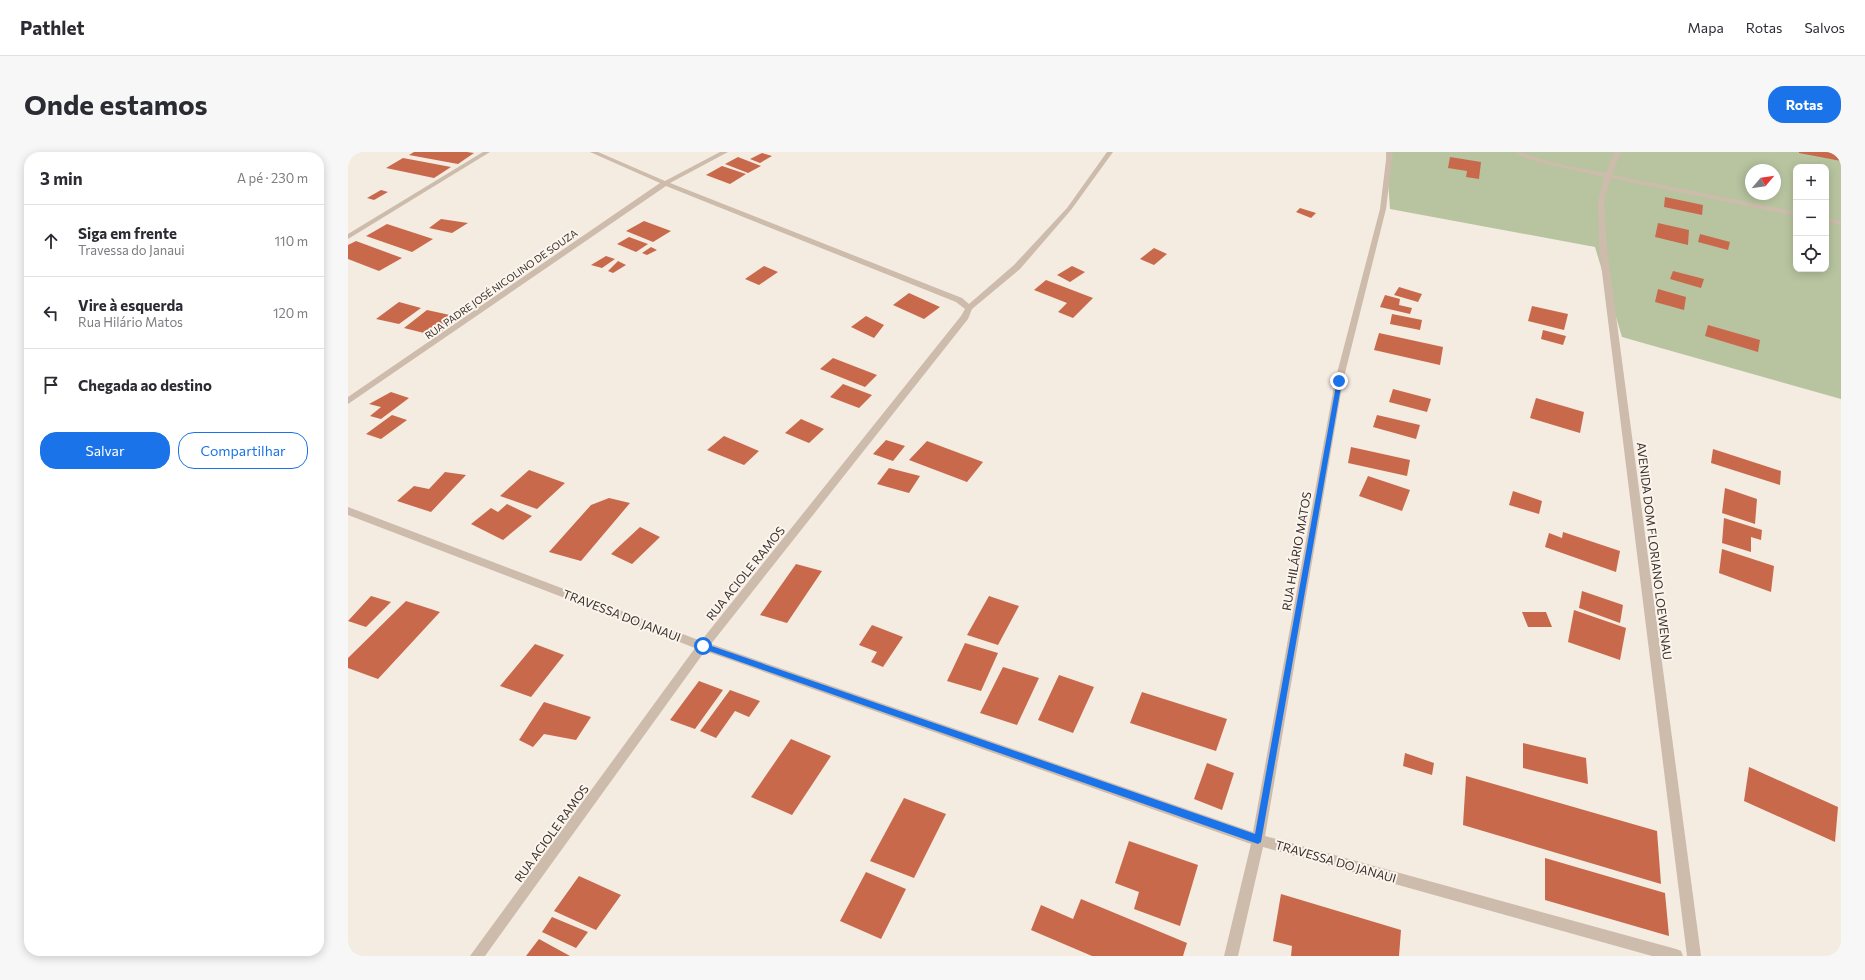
<!DOCTYPE html>
<html lang="pt">
<head>
<meta charset="utf-8">
<style>
  body { margin:0; font-family:Commissioner,sans-serif; background:#f7f7f7; color:#2b2b33 }
  .controls { position:absolute; right:12px; top:12px; display:grid; overflow:hidden; border-radius:8px; box-shadow:0 2px 10px #0003 }
  .controls button { width:36px; height:36px; display:grid; place-items:center; padding:0; border:0; border-bottom:1px solid #e1e1e2; background:#fff; color:#2b2b33; font:20px sans-serif }
  .compass { position:absolute; left:1397px; top:12px; width:36px; height:36px; border-radius:50%; background:#fff; box-shadow:0 2px 10px #0003; rotate:61deg }
  .stop { position:absolute; width:12px; height:12px; margin:-9px; border:3px solid #1a73e8; border-radius:50%; background:#fff }
  .stop.end { background:#1a73e8; border-color:#fff; box-shadow:0 1px 4px #0008 }
  .list { margin:0; padding:0; list-style:none }
  h2 { display:flex; justify-content:space-between; align-items:center; height:52px; margin:0; padding:0 16px; font-size:17px }
  h2 small { font-size:13px; font-weight:400; color:#7c7c81 }
  .list li { display:grid; grid-template-columns:26px 1fr auto; gap:12px; align-items:center; box-sizing:border-box; height:72px; padding:0 16px; border-top:1px solid #e1e1e2 }
  .list b { display:block; font-size:15px; white-space:nowrap }
  .list p { margin:0; font-size:13px; white-space:nowrap; color:#7c7c81 }
  .list em { font-size:13px; font-style:normal; color:#7c7c81 }
  .actions { display:flex; gap:8px; padding:12px 16px }
  .actions a { flex:1; padding:9px 0; border:1px solid #1a73e8; border-radius:16px; text-align:center; font-size:14px; color:#1a73e8 }
  .actions .main { background:#1a73e8; color:#fff }
  .icon { flex:none; width:22px; height:22px; fill:none; stroke:currentColor; stroke-width:2; stroke-linecap:round; stroke-linejoin:round }
  .map { position:relative; flex:none; width:1493px; height:804px; overflow:hidden; border-radius:16px }
  header { display:flex; align-items:center; gap:24px; box-sizing:border-box; height:56px; padding:0 20px; background:#fff; border-bottom:1px solid #e1e1e2 }
  header strong { font-size:19px }
  nav { display:flex; gap:22px; margin-inline-start:auto; font-size:14px }
  .intro { display:flex; align-items:center; justify-content:space-between; box-sizing:border-box; height:96px; padding:0 24px }
  h1 { margin:0; font-size:28px }
  .button { padding:10px 18px; border-radius:16px; background:#1a73e8; color:#fff; font-size:14px; font-weight:700 }
  main { display:flex; gap:24px; padding:0 24px }
  aside { flex:1; background:#fff; border-radius:16px; box-shadow:0 2px 10px #0003 }
  .map>svg:first-child { display:block }
  .green { fill:#b8c4a0; fill-rule:evenodd }
  .building { fill:#c8694b }
  .lines { fill:none; stroke-linecap:round; stroke-linejoin:round }
  .minor { fill:#cdbbac; fill-rule:evenodd }
  .route { fill:#1a73e8 }
  .labels { text-anchor:middle; dominant-baseline:central; stroke-width:4; stroke-linejoin:round; paint-order:stroke }
  .far-street-label { font-size:10px; fill:#3b302b; stroke:#fbf5ee }
  .street-label { font-size:12px; fill:#3b302b; stroke:#fbf5ee }
</style>
</head>
<body>
<header>
<strong>Pathlet</strong>
<nav><a>Mapa</a><a>Rotas</a><a>Salvos</a></nav>
</header>
<div class="intro"><h1>Onde estamos</h1><a class="button">Rotas</a></div>
<main>
<aside>
<h2>3 min<small>A pé · 230 m</small></h2>
<ul class="list">
<li><svg class="icon" aria-label="ahead" viewBox="0 0 24 24"><path d="M12 20V5M6 11l6-6 6 6"/></svg><div><b>Siga em frente</b><p>Travessa do Janaui</p></div><em>110 m</em></li>
<li><svg class="icon" aria-label="left" viewBox="0 0 24 24"><path d="M17 20v-9H6M10 6l-5 5 5 5"/></svg><div><b>Vire à esquerda</b><p>Rua Hilário Matos</p></div><em>120 m</em></li>
<li><svg class="icon" aria-label="arrive" viewBox="0 0 24 24"><path d="M6 21V4h12l-3 4 3 4H6"/></svg><div><b>Chegada ao destino</b></div></li>
</ul>
<div class="actions"><a class="main">Salvar</a><a>Compartilhar</a></div>
</aside>
<div class="map">
<svg width="1493" height="804" viewBox="0 0 1493 804">
  <rect width="100%" height="100%" fill="#f4ebe1"/>
  <path class="green" d="M1038 0H1493V247L1274 185 1247 95 1042 57ZM1448 15H1478V117H1448ZM1403 18H1427V42H1403Z"/>
  <path class="building" d="M66 0H119L126 1 110 12 61 3Z
    M1451 0H1493V9L1451 1Z
    M414 1 424 4 412 11 402 7Z
    M390 5 413 14 400 21 377 12Z
    M1102 5 1133 10 1131 27 1118 25 1119 19 1100 16Z
    M55 6 103 15 86 26 38 16Z
    M374 14 398 22 382 32 358 23Z
    M33 38 40 40 26 48 19 46Z
    M1317 45 1355 53 1354 63 1316 55Z
    M952 56 968 61 963 66 948 60Z
    M93 67 120 71 104 81 81 76Z
    M296 69 323 79 305 90 278 79Z
    M1310 71 1341 78 1340 93 1307 85Z
    M39 72 85 87 64 100 18 84Z
    M1352 82 1382 90 1380 98 1350 90Z
    M281 85 300 92 288 100 269 92Z
    M8 89 54 106 31 119 0 107V93Z
    M303 95 309 98 299 103 294 101Z
    M806 96 819 102 806 113 792 107Z
    M258 104 267 107 254 116 243 113Z
    M270 109 278 113 265 121 260 119Z
    M416 114 430 120 411 133 397 127Z
    M724 114 737 120 722 130 709 123Z
    M1325 119 1356 127 1353 136 1322 127Z
    M698 128 745 146 725 166 710 160 719 151 686 138Z
    M1051 135 1074 142 1070 150 1046 143Z
    M1310 137 1338 145 1336 158 1307 150Z
    M561 141 592 155 576 167 545 153Z
    M1037 143 1052 147 1051 153 1064 156 1062 162 1032 155Z
    M51 150 73 156 51 172 28 167Z
    M1184 154 1220 162 1216 178 1180 169Z
    M79 158 111 165 88 184 56 176Z
    M1044 162 1074 168 1072 178 1042 172Z
    M518 164 536 173 526 186 503 175Z
    M1360 173 1412 188 1410 200 1357 184Z
    M1195 178 1218 184 1215 193 1193 187Z
    M1031 181 1095 195 1092 213 1026 198Z
    M485 206 529 223 517 235 472 217Z
    M495 232 524 243 511 256 482 245Z
    M1045 237 1083 247 1079 260 1041 250Z
    M43 240 61 246 33 267 22 264 33 255 21 252Z
    M1188 246 1236 260 1232 281 1182 266Z
    M44 263 59 268 33 287 18 282Z
    M1029 263 1072 273 1068 287 1025 275Z
    M453 267 476 277 461 291 437 281Z
    M376 284 411 299 396 313 359 298Z
    M538 288 557 294 545 309 525 302Z
    M579 289 635 310 619 330 561 308Z
    M1003 295 1062 308 1059 324 1000 311Z
    M1365 297 1433 319 1432 333 1363 311Z
    M541 316 572 324 561 341 529 332Z
    M181 318 217 331 189 357 152 344Z
    M97 320 118 323 83 360 49 349 66 334 81 337Z
    M1020 324 1062 338 1054 359 1011 344Z
    M1377 336 1409 347 1407 372 1374 361Z
    M1165 339 1194 349 1191 362 1161 353Z
    M261 346 282 351 233 409 201 400 243 353Z
    M159 352 184 364 155 388 123 372 143 356 150 360Z
    M1376 366 1414 378 1413 388 1403 385V400L1374 391Z
    M292 375 312 385 284 412 263 402Z
    M1215 380 1272 399 1268 420 1197 395 1201 381 1214 386Z
    M1374 397 1426 414 1423 440 1371 421Z
    M448 412 474 419 439 471 412 463Z
    M1234 439 1275 453 1272 471 1231 456Z
    M23 444 43 450 18 475 0 469Z
    M641 444 671 454 650 493 619 483Z
    M58 449 92 460 30 527 0 516V506Z
    M1226 458 1278 476 1272 508 1220 490Z
    M1174 460H1198L1204 475H1180Z
    M524 473 555 485 535 515 523 510 529 500 511 493Z
    M617 491 650 501 633 539 599 529Z
    M187 492 216 503 183 545 152 534Z
    M655 515 691 526 669 573 632 561Z
    M711 523 746 535 725 581 690 568Z
    M351 529 375 538 347 577 322 568Z
    M382 538 412 549 401 565 387 559 368 586 352 579Z
    M794 540 879 567 868 599 782 571Z
    M196 550 243 565 228 588 196 582 185 595 171 588Z
    M443 587 483 604 444 663 403 645Z
    M1175 591 1238 606 1240 632 1175 616Z
    M1057 601 1086 611 1084 623 1055 614Z
    M859 611 886 621 874 658 846 647Z
    M1401 615 1490 655 1487 690 1396 649Z
    M1118 624 1309 679 1313 732 1115 673Z
    M556 646 598 662 566 726 522 709Z
    M781 689 850 713 832 774 786 757 791 740 767 731Z
    M1197 706 1317 741 1321 784 1197 748Z
    M518 720 558 737 533 787 492 769Z
    M231 724 273 743 248 778 206 759Z
    M933 742 1053 778 1051 804H943L944 794 925 789Z
    M733 747 839 791 835 804H744L683 778 693 753 725 767Z
    M204 765 240 780 228 796 194 780Z
    M191 787 222 804H178Z"/>
  <g class="lines">
    <path class="minor" d="M135 0H142L0 87V82Z
      M242 0H250L317 29 372 0H380L322 31 614 146 621 152 666 113 719 56 759 0H765L723 58 672 117 624 157 620 167 363 492 905 680 987 229 1032 57 1039 0H1045L1038 57 995 229 917 684 1328 797 1333 799 1335 804H1304L915 695 890 804H876L903 692 357 499 137 804H122L347 496 0 363V355L353 489 613 164 617 157 608 150 318 34 0 252V245L312 31Z
      M1166 0C1177 0 1188 6 1199 9 1218 14 1238 17 1258 21L1267 0H1273L1264 23 1448 60V64L1263 26 1256 49 1259 96 1353 804H1339L1251 96 1250 49 1256 25 1182 8Z
      M1478 66 1493 69V73L1478 70Z"/>
  </g>
  <path class="route" d="M989 228 994 229 913 690 910 692 353 496 351 494 355 491 907 682Z"/>
  <g class="labels">
    <g class="far-street-label">
      <text transform="translate(153 132) rotate(-35)">RUA PADRE JOSÉ NICOLINO DE SOUZA</text>
    </g>
    <g class="street-label">
      <text transform="translate(948 399) rotate(-80)">RUA HILÁRIO MATOS</text>
      <text transform="translate(1307 399) rotate(83)">AVENIDA DOM FLORIANO LOEWENAU</text>
      <text transform="translate(397 421) rotate(-51)">RUA ACIOLE RAMOS</text>
      <text transform="translate(274 463) rotate(21)">TRAVESSA DO JANAUI</text>
      <text transform="translate(203 681) rotate(-54)">RUA ACIOLE RAMOS</text>
      <text transform="translate(988 709) rotate(16)">TRAVESSA DO JANAUI</text>
    </g>
  </g>
</svg>
<div class="controls">
<button>+</button>
<button>−</button>
<button><svg class="icon" aria-label="locate" viewBox="0 0 24 24"><circle cx="12" cy="12" r="6"/><path d="M12 2v4M12 18v4M2 12h4M18 12h4"/></svg></button>
</div>
<svg class="compass" viewBox="-18 -18 36 36"><path d="M0-13l5 13h-10z" fill="#e53935"/><path d="M0 13l5-13h-10z" fill="#7c7c81"/></svg>
<div class="stop" style="left:355px;top:494px"></div>
<div class="stop end" style="left:991px;top:229px"></div>
</div>
</main>
</body>
</html>
